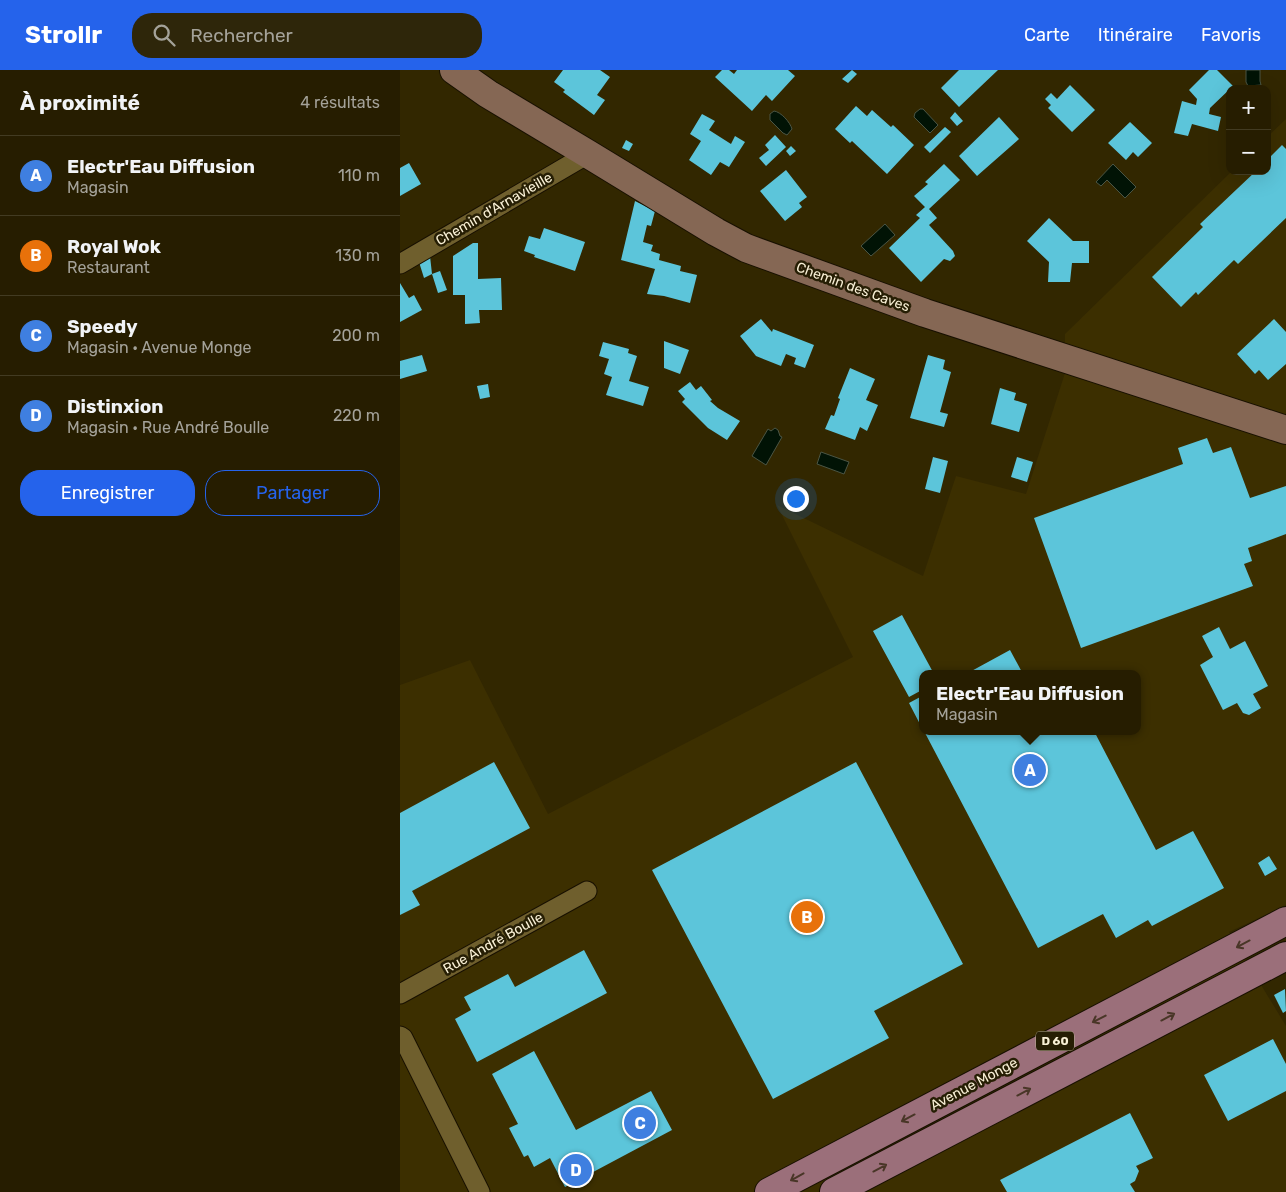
<!DOCTYPE html>
<html lang="fr">
<head>
<meta charset="utf-8">
<style>
  body { margin:0; font-family:Rubik,sans-serif; background:#2e260a; color:#f1f3f6 }
  .controls { position:absolute; right:15px; top:15px; display:grid; overflow:hidden; border-radius:10px; box-shadow:0 5px 20px #0002 }
  .controls button { width:45px; height:45px; display:grid; place-items:center; padding:0; border:0; border-bottom:1px solid #423b22; background:#261d00; color:#f1f3f6; font:25px sans-serif }
  .you { position:absolute; left:395px; top:428px; width:18px; height:18px; margin:-12px; border:4px solid #fff; border-radius:50%; background:#1a73e8; box-shadow:0 0 0 8px #1a73e833 }
  .badge { display:grid; place-items:center; width:32px; height:32px; border-radius:50%; background:#2563eb; color:#fff; font-size:16px; font-weight:700 }
  .pin { position:absolute; translate:-50% -50%; border:2px solid #fff; box-shadow:0 1px 5px #0006 }
  .popup { position:absolute; left:519px; top:600px; width:222px; height:65px; box-sizing:border-box; display:grid; place-content:center; border-radius:10px; background:#261d00; filter:drop-shadow(0 1px 4px #0005); font-size:16px; white-space:nowrap; color:#a4a299 }
  .popup b { font-size:19px; color:#f1f3f6 }
  .popup::after { content:''; position:absolute; left:50%; top:100%; margin-left:-10px; border:10px solid transparent; border-top-color:#261d00 }
  .list { margin:0; padding:0; list-style:none }
  h2 { display:flex; justify-content:space-between; align-items:center; height:65px; margin:0; padding:0 20px; font-size:21px }
  h2 small { font-size:16px; font-weight:400; color:#a4a299 }
  .list li { display:grid; grid-template-columns:32px 1fr auto; gap:15px; align-items:center; box-sizing:border-box; height:80px; padding:0 20px; border-top:1px solid #423b22 }
  .list b { display:block; font-size:19px; white-space:nowrap }
  .list p { margin:0; font-size:16px; white-space:nowrap; color:#a4a299 }
  .list em { font-size:16px; font-style:normal; color:#a4a299 }
  .actions { display:flex; gap:10px; padding:15px 20px }
  .actions a { flex:1; padding:11px 0; border:1px solid #2563eb; border-radius:20px; text-align:center; font-size:18px; color:#2563eb }
  .actions .main { background:#2563eb; color:#fff }
  .icon { flex:none; width:28px; height:28px; fill:none; stroke:currentColor; stroke-width:2; stroke-linecap:round; stroke-linejoin:round }
  .map { position:relative; flex:none; width:886px; height:1122px; overflow:hidden }
  header { display:flex; align-items:center; gap:30px; box-sizing:border-box; height:70px; padding:0 25px; background:#2563eb; color:#fff }
  header strong { font-size:24px }
  nav { display:flex; gap:28px; margin-inline-start:auto; font-size:18px }
  .search { width:350px; height:45px; background:#2e260a; display:flex; align-items:center; gap:12px; box-sizing:border-box; padding:0 18px; border-radius:20px; color:#a4a299; font-size:19px }
  main { display:flex }
  aside { flex:1; background:#261d00 }
  .map>svg:first-child { display:block }
  .built { fill:#3c2f00; fill-rule:evenodd }
  .water { fill:#011305; stroke:#4b5544 }
  .building { fill:#5cc5da }
  .lines { fill:none; stroke-linecap:round; stroke-linejoin:round }
  .street-casing { stroke:#181000; stroke-width:21 }
  .secondary-casing { stroke:#181000; stroke-width:30 }
  .primary-casing { stroke:#181000; stroke-width:30 }
  .street { stroke:#6f5f2d; stroke-width:19 }
  .secondary { stroke:#856754; stroke-width:28 }
  .primary { stroke:#9b6f7a; stroke-width:28 }
  .oneway { stroke:#493627 }
  .labels { text-anchor:middle; dominant-baseline:central; stroke-width:5; stroke-linejoin:round; paint-order:stroke }
  .shield { fill:#261e04; stroke:#bab197; stroke-width:1 }
  .shield-label { font-size:12px; font-weight:bold; fill:#f9f0d6 }
  .street-label { font-size:14px; fill:#f9f0d6; stroke:#261e04 }
</style>
</head>
<body>
<header>
<strong>Strollr</strong>
<div class="search"><svg class="icon" aria-label="search" viewBox="0 0 24 24"><circle cx="10" cy="10" r="6"/><path d="M15 15l6 6"/></svg>Rechercher</div>
<nav><a>Carte</a><a>Itinéraire</a><a>Favoris</a></nav>
</header>
<main>
<aside>
<h2>À proximité<small>4 résultats</small></h2>
<ul class="list">
<li><span class="badge" style="background:#3f7fe0">A</span><div><b>Electr'Eau Diffusion</b><p>Magasin</p></div><em>110 m</em></li>
<li><span class="badge" style="background:#e8710a">B</span><div><b>Royal Wok</b><p>Restaurant</p></div><em>130 m</em></li>
<li><span class="badge" style="background:#3f7fe0">C</span><div><b>Speedy</b><p>Magasin · Avenue Monge</p></div><em>200 m</em></li>
<li><span class="badge" style="background:#3f7fe0">D</span><div><b>Distinxion</b><p>Magasin · Rue André Boulle</p></div><em>220 m</em></li>
</ul>
<div class="actions"><a class="main">Enregistrer</a><a>Partager</a></div>
</aside>
<div class="map">
<svg width="886" height="1122" viewBox="0 0 886 1122">
  <rect width="100%" height="100%" fill="#322700"/>
  <path class="built" d="M886 49V835L829 862 886 956V1122H0V615L70 590 148 744 453 587 377 435 523 506 556 406 626 424 665 303V264L832 101H867V67ZM522 604H738V661H522Z"/>
  <path class="water" d="M846 0H860V11L861 15 848 16 846 12Z
    M520 39H523L538 55 530 63 514 47 515 43Z
    M374 41C381 42 390 52 392 59L387 65 383 63 370 50V44Z
    M713 94 736 117 725 128 707 110 701 116 696 112Z
    M485 154 495 165 471 186 461 176Z
    M375 358 378 360 380 366 382 367 366 395 352 386 368 359 371 361Z
    M421 382 449 392 444 404 417 394Z"/>
  <path class="building" d="M163 0H200L210 7 197 25 205 30 194 45 163 22 165 20 154 12Z
    M322 0H329L334 4 337 0H388L395 6 372 31 366 25 352 41 315 7Z
    M452 0 457 4 448 13 442 9Z
    M559 0H598L559 37 541 18Z
    M809 0H817L833 16 810 38 809 44 821 47 818 61 792 54 788 66 774 63 782 31 796 35 797 29 789 20Z
    M670 15 695 40 672 62 648 38 651 35 645 29 651 23 657 29Z
    M456 36 467 46 472 40 491 57 493 55 514 75 487 104 452 71 450 73 435 59Z
    M555 42 563 51 557 56 550 48Z
    M302 44 315 51 309 60 331 74 335 66 345 72 329 97 320 92 311 105 289 90 301 71 290 64Z
    M599 47 619 69 577 106 559 86Z
    M730 52 752 73 738 87 733 82 726 90 708 73Z
    M545 57 551 62 530 83 524 77Z
    M375 65 386 77 366 96 359 88 369 80 365 75Z
    M226 70 233 74 229 81 222 78Z
    M882 75 886 79V148L838 194 834 190 798 225 796 222 781 237 752 207 803 157 800 154 856 101H867V90Z
    M391 76 396 81 390 86 386 81Z
    M9 93 21 114 0 126V98Z
    M544 94 560 110 529 139 537 148 529 155 553 181 555 186 550 191 544 189 521 212 489 178 520 148 516 145 525 137 514 126 528 114 525 112Z
    M386 100 407 127 399 133 402 137 385 151 360 121Z
    M235 131 255 141 251 156 247 155 243 172 253 175 251 181 260 184 259 190 281 196 280 201 297 205 290 233 264 226 247 224 255 199 221 190Z
    M649 148 673 171H689V193H672L670 212H648L649 192 627 171Z
    M144 158 185 172 175 201 134 187 135 185 124 181 129 166 140 169Z
    M73 173H78V209L101 208 102 240H79L80 253 65 254V225H53V186Z
    M30 186 32 204 24 208 19 192Z
    M40 201 47 220 38 223 32 204Z
    M0 213 9 228 14 225 22 240 0 252Z
    M361 249 372 262 373 259 414 275 405 298 394 294 396 288 386 284 381 296 356 286 340 266Z
    M874 249 886 262V294L868 310 859 300 855 304 837 284Z
    M264 271 289 280 280 304 264 298Z
    M203 272 229 279 228 283 237 286 229 311 249 317 243 336 206 325 212 307 204 304 209 289 199 286Z
    M22 285 27 301 0 309V291Z
    M528 285 545 290 543 299 551 302 540 342 548 344 544 357 510 348Z
    M450 298 475 309 466 330 478 335 467 361 460 357 455 370 425 359 431 345 434 346 440 329 438 328Z
    M290 312 296 320 301 316 312 330 310 331 318 338 340 351 327 370 308 358 282 332 285 329 278 321Z
    M88 314 90 327 80 329 77 316Z
    M600 318 616 323 614 330 627 334 619 362 591 354Z
    M807 368 813 383 831 377 850 428 886 416V464L848 478 852 491 844 494 853 516 681 578 634 448 783 394 778 378Z
    M533 387 548 391 540 423 525 419Z
    M617 387 633 392 627 412 611 407Z
    M502 545 534 604H522V620L509 627 473 561Z
    M819 557 830 579 845 571 868 616 853 624 861 638 849 645 843 643 837 633 823 640 800 595 813 587 802 566Z
    M610 580 623 604H566Z
    M522 626V658L509 633Z
    M524 661H694L756 780 793 761 824 818 752 856 748 850 716 868 703 844 638 878Z
    M94 692 130 758 12 821 20 835 0 845V743Z
    M456 692 563 894 474 941 489 968 373 1029 252 800Z
    M869 786 877 799 865 806 858 793Z
    M184 880 207 923 77 992 55 949 71 940 64 927 108 904 115 917Z
    M885 919 886 941 883 943 874 925Z
    M873 969 886 994V1021L828 1051 804 1005Z
    M134 981 176 1060 251 1021 272 1060 165 1117 150 1088 134 1097 128 1085 124 1087 109 1058 118 1054 92 1004Z
    M730 1043 753 1088 736 1096 739 1101 735 1111 730 1114 735 1122H607L600 1110Z"/>
  <g class="lines">
    <g class="street-casing">
      <path id="street" d="M0 194 188 84
        M0 924 187 821
        M0 966 3 968 80 1122"/>
    </g>
    <g class="secondary-casing">
      <path id="secondary" d="M54 0 88 24 188 84 316 162 346 178 525 243 886 360"/>
    </g>
    <g class="primary-casing">
      <path id="primary" d="M369 1122 886 851
        M434 1122 886 886"/>
    </g>
    <use href="#street" class="street"/>
    <use href="#secondary" class="secondary"/>
    <use href="#primary" class="primary"/>
  </g>
  <defs><path id="oneway-shaft" d="M-6 0H5M1.5-3L5.5 0L1.5 3" fill="none" stroke-width="1.6" stroke-linecap="round" stroke-linejoin="round" transform="scale(1.25)"/></defs>
  <g class="oneway">
    <use href="#oneway-shaft" transform="translate(843 874) rotate(152)"/>
    <use href="#oneway-shaft" transform="translate(768 947) rotate(-28)"/>
    <use href="#oneway-shaft" transform="translate(699 949) rotate(153)"/>
    <use href="#oneway-shaft" transform="translate(624 1022) rotate(-28)"/>
    <use href="#oneway-shaft" transform="translate(508 1048) rotate(152)"/>
    <use href="#oneway-shaft" transform="translate(480 1098) rotate(-28)"/>
    <use href="#oneway-shaft" transform="translate(397 1107) rotate(151)"/>
  </g>
  <g class="labels">
    <rect class="shield" x="636" y="961.5" width="38" height="19" rx="4"/>
    <g class="shield-label">
      <text x="655" y="971">D 60</text>
    </g>
    <g class="street-label">
      <text transform="translate(94 139) rotate(-30)">Chemin d'Arnavieille</text>
      <text transform="translate(453 217) rotate(20)">Chemin des Caves</text>
      <text transform="translate(93 873) rotate(-29)">Rue André Boulle</text>
      <text transform="translate(574 1014) rotate(-28)">Avenue Monge</text>
    </g>
  </g>
</svg>
<div class="controls">
<button>+</button>
<button>−</button>
</div>
<div class="you"></div>
<div class="pin badge" style="left:630px;top:700px;background:#3f7fe0">A</div>
<div class="popup"><b>Electr'Eau Diffusion</b>Magasin</div>
<div class="pin badge" style="left:407px;top:847px;background:#e8710a">B</div>
<div class="pin badge" style="left:240px;top:1053px;background:#3f7fe0">C</div>
<div class="pin badge" style="left:176px;top:1100px;background:#3f7fe0">D</div>
</div>
</main>
</body>
</html>
